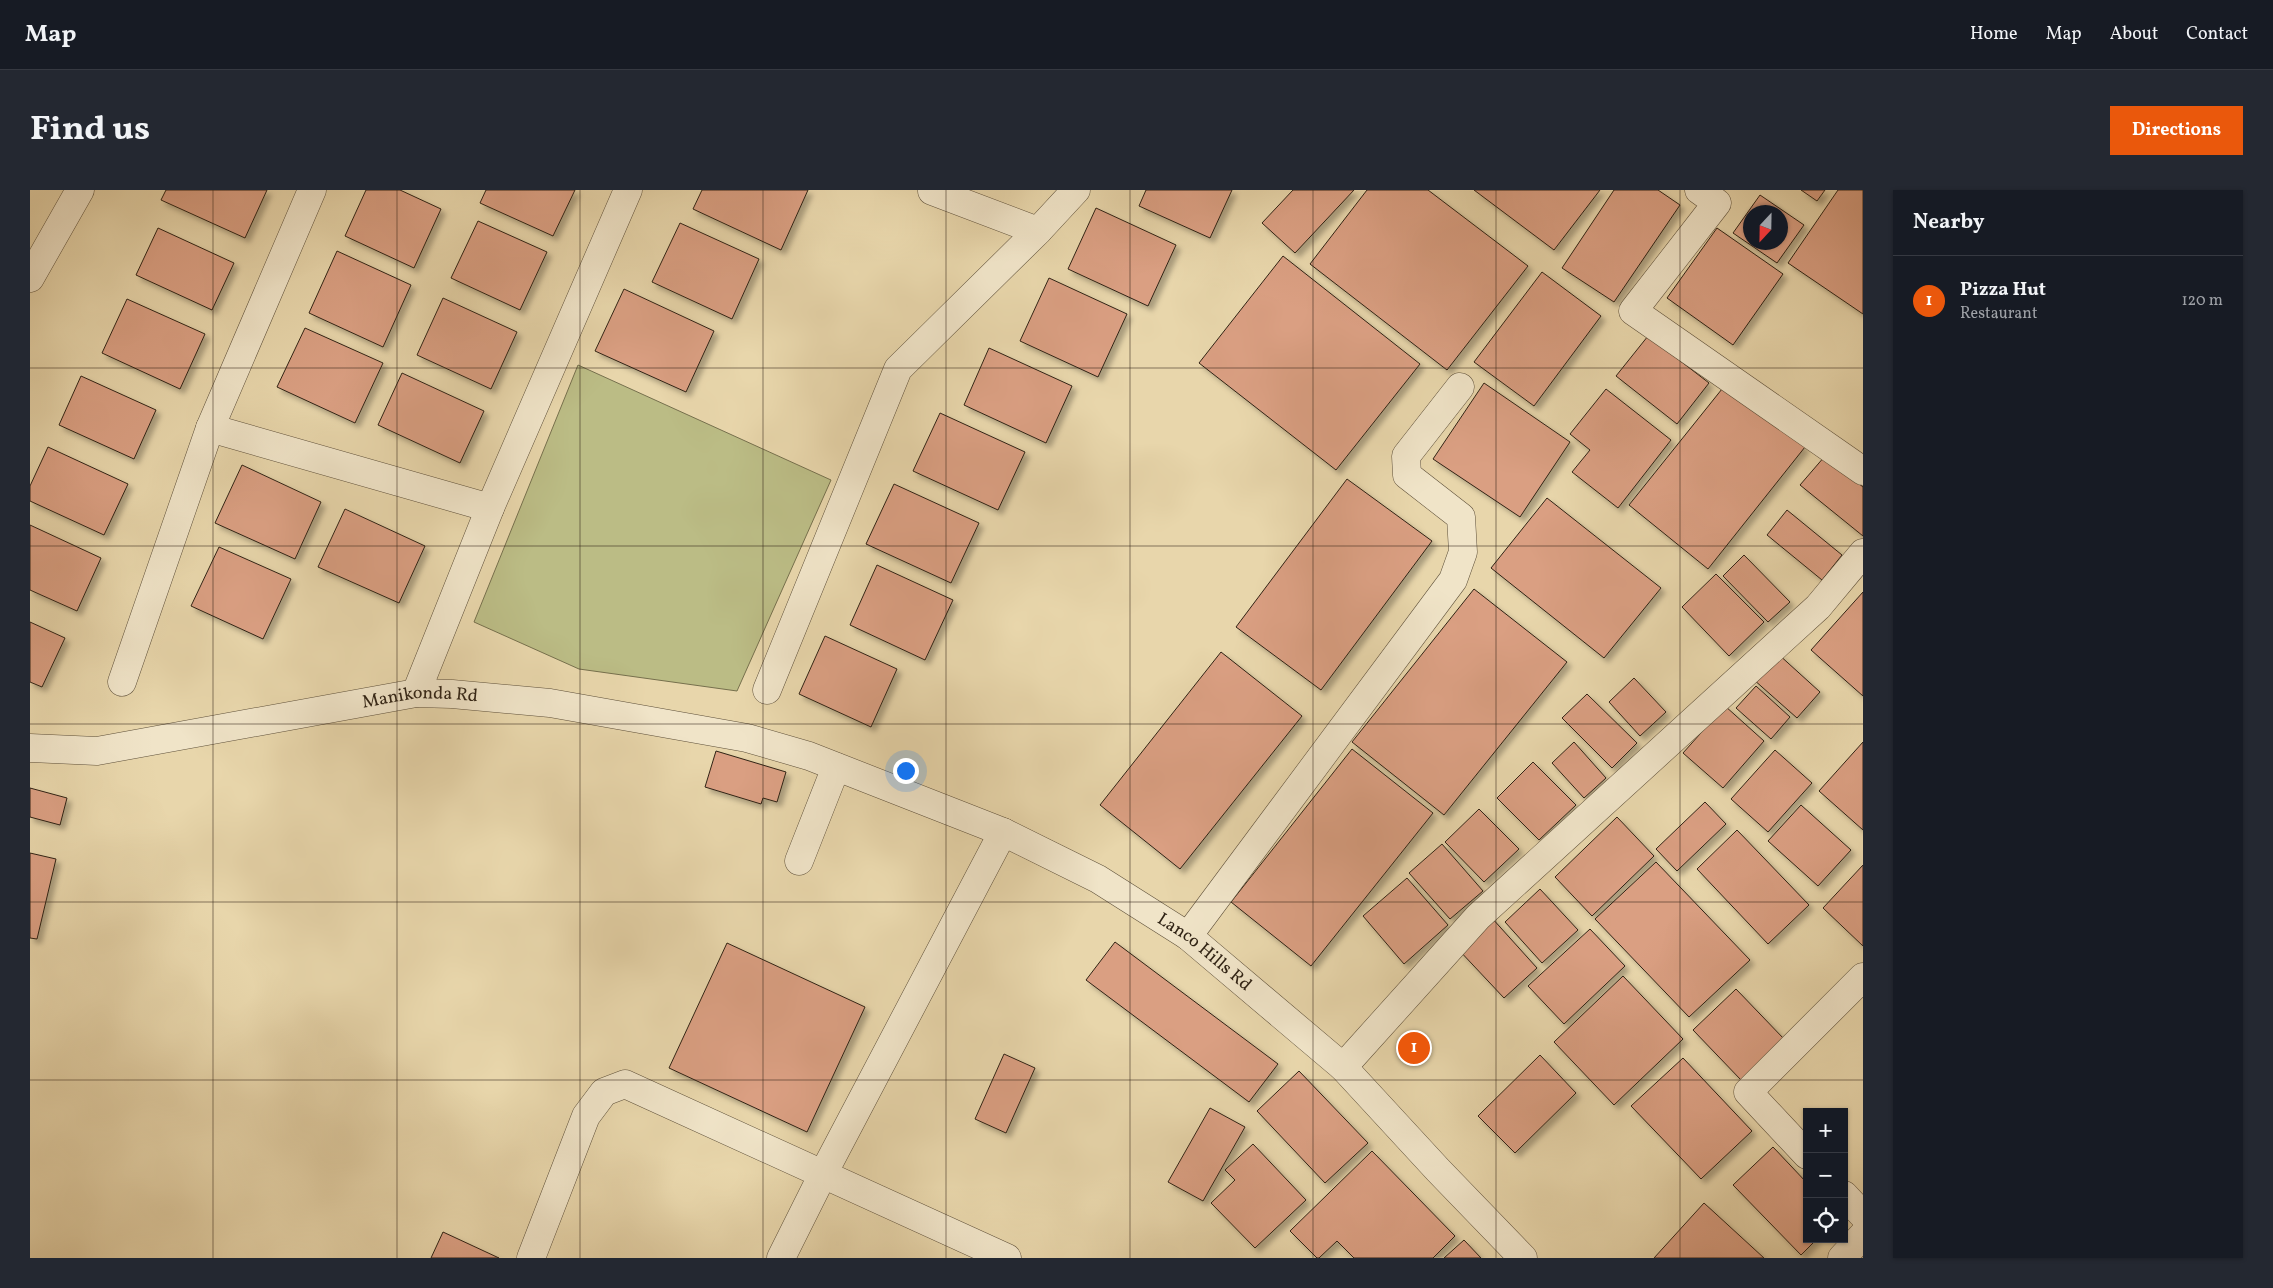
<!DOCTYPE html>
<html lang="en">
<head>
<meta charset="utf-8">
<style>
  body { margin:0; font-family:Vollkorn,serif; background:#242831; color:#f1f3f6 }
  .controls { position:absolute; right:15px; bottom:15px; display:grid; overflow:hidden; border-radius:0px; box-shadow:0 1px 4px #0004 }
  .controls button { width:45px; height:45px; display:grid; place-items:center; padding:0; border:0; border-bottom:1px solid #363941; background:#171b24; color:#f1f3f6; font:25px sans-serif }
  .compass { position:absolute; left:1713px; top:15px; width:45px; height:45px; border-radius:50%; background:#171b24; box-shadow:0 1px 4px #0004; rotate:202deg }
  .you { position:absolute; left:875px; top:580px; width:18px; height:18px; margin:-12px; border:4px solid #fff; border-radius:50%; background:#1a73e8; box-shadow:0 0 0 8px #1a73e833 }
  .badge { display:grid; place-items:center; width:32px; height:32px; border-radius:50%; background:#ea580c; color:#fff; font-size:16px; font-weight:700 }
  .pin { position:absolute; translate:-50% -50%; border:2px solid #fff; box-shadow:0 1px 5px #0006 }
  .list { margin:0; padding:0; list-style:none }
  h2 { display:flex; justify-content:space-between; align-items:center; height:65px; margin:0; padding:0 20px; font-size:21px }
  h2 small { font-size:16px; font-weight:400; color:#9ea1a6 }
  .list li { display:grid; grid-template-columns:32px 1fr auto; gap:15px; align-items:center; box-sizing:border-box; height:90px; padding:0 20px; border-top:1px solid #363941 }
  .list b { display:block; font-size:19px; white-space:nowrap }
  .list p { margin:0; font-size:16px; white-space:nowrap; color:#9ea1a6 }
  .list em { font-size:16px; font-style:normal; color:#9ea1a6 }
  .icon { flex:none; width:28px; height:28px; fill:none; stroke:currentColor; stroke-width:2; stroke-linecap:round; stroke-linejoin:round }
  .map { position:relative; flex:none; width:1833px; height:1068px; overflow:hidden; border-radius:0px }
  header { display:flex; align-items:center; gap:30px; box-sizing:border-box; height:70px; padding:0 25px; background:#171b24; border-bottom:1px solid #363941 }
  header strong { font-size:24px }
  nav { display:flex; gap:28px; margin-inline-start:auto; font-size:18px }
  .intro { display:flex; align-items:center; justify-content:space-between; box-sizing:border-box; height:120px; padding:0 30px }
  h1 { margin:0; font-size:35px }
  .button { padding:12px 22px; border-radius:0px; background:#ea580c; color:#fff; font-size:18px; font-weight:700 }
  main { display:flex; gap:30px; padding:0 30px }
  aside { flex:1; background:#171b24; border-radius:0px; box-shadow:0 1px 4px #0004 }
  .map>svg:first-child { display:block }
  .green { fill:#bbbc85; stroke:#76704d }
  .building { fill:#da9f82; stroke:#302315; fill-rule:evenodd; filter:url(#shadow) }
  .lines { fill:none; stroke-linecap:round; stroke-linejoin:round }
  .minor-casing { stroke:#5e503a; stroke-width:29 }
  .minor { stroke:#f0e4c8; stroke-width:28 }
  .grid { fill:none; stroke:#302315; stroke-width:1; stroke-opacity:0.55 }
  .labels { text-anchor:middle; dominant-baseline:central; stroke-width:5; stroke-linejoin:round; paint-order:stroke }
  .street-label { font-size:18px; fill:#302315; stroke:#f0e4c8 }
</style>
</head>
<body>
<header>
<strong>Map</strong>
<nav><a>Home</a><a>Map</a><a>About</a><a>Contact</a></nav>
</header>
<div class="intro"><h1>Find us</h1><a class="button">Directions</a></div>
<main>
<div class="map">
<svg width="1833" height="1068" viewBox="0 0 1833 1068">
  <defs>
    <filter id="shadow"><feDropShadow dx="4.5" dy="4.5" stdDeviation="2.5" flood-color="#0004"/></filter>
  </defs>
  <rect width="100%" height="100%" fill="#e8d6ab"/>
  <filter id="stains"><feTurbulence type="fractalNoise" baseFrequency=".004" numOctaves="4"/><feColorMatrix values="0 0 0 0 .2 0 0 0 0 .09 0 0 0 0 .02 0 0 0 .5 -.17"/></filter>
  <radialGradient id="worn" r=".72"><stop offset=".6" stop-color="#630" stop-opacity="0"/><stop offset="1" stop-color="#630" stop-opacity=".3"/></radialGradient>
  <path class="green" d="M548 175 801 290 707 501 549 479 444 432Z"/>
  <path class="building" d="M136 0H237L215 48 131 10Z
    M336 0H370L411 19 384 78 315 46Z
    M456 0H545L523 46 450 13Z
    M672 0H778L751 60 663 19Z
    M1116 0H1202L1180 48 1109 16Z
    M1263 0H1324L1265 63 1232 33Z
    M1337 0H1398L1498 76 1417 180 1280 74Z
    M1444 0H1570L1524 60Z
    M1584 0H1628L1650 15 1584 112 1532 78Z
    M1771 0H1795L1787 11Z
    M1808 0H1833V124L1758 73Z
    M1730 5 1774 35 1747 73 1703 43ZM1720 22H1750V52H1720Z
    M1066 18 1146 55 1118 116 1038 79Z
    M448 31 517 62 490 120 421 88Z
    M650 33 729 69 702 129 622 92Z
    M128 38 204 73 182 120 106 85Z
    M1687 38 1753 84 1703 155 1637 108Z
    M307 61 381 95 353 157 279 123Z
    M1253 66 1390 174 1306 280 1169 173Z
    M1512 82 1571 126 1504 216 1444 172Z
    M1019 88 1097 124 1068 187 990 151Z
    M594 99 684 141 656 202 565 161Z
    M413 108 487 142 461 199 387 165Z
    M97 109 175 144 150 199 72 163Z
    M275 138 353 173 325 233 247 197Z
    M1618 146 1679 193 1647 234 1586 186Z
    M959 158 1042 196 1016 253 934 215Z
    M372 183 454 221 430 273 348 235Z
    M51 186 126 220 104 269 29 235Z
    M1454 193 1540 252 1490 327 1403 269Z
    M1696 194 1775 257 1678 379 1599 315Z
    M1576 199 1641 250 1588 318 1542 282 1560 260 1540 244Z
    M910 223 995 262 968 320 883 281Z
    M18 257 98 294 74 345 0 311V296Z
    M1795 266 1833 297V346L1770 295Z
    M212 275 291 312 265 369 185 333Z
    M1317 289 1402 351 1291 500 1206 437Z
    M864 294 949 333 921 393 836 354Z
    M1517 308 1631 398 1574 468 1461 378Z
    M315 319 395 356 369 413 288 377Z
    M1757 320 1812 365 1792 390 1737 345Z
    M0 335 71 368 47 421 0 400Z
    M189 357 261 389 233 449 161 416Z
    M1714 365 1760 412 1738 432 1693 386Z
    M847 375 923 410 895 470 820 435Z
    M1686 384 1734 432 1699 466 1652 417Z
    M1444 399 1537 472 1414 625 1322 552Z
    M1833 402V506L1781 460Z
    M0 432 35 448 12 497 0 492Z
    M795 446 867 479 841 537 769 504Z
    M1191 462 1272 526 1150 679 1070 615Z
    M1747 463 1790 502 1767 528 1723 489Z
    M1604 488 1636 522 1610 546 1579 512Z
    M1726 496 1760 527 1741 549 1706 518Z
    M1557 504 1607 553 1582 578 1532 528Z
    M1695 516 1734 551 1693 598 1653 563Z
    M1544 552 1576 588 1554 608 1522 573Z
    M1833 552V640L1789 601Z
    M1322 559 1403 623 1281 776 1201 712Z
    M1745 560 1782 593 1738 642 1701 609Z
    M686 561 756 582 747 612 733 608 731 614 675 597Z
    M1503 572 1546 615 1509 650 1467 608Z
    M0 598 37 608 30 635 0 627Z
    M1675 612 1696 634 1647 681 1626 659Z
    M1771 615 1821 660 1788 696 1738 651Z
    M1449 619 1489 659 1454 692 1415 652Z
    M1587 627 1624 666 1562 726 1525 687Z
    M1707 640 1779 715 1738 754 1667 679Z
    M1412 654 1453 701 1420 729 1379 683Z
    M0 663 26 669 7 749 0 748Z
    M1626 672 1720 770 1659 827 1565 729Z
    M1833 675V756L1793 718Z
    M1377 688 1418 735 1374 774 1333 726Z
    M1510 699 1548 740 1512 773 1475 732Z
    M1461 727 1507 778 1474 808 1427 758Z
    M1560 739 1595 776 1534 834 1498 796Z
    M1085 752 1248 874 1219 912 1056 790Z
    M697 753 835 817 777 942 639 878Z
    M1593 786 1653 849 1584 915 1524 852Z
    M1706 799 1754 849 1711 890 1663 840Z
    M974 864 1005 878 976 943 945 929Z
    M1510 865 1546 903 1485 963 1448 926Z
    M1653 868 1722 941 1671 989 1601 916Z
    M1269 881 1338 953 1295 993 1227 921Z
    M1180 918 1215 937 1173 1011 1138 992Z
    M1223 954 1276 1010 1225 1058 1181 1013 1205 990 1195 980Z
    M1743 957 1777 993V1049H1787L1771 1065 1703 995Z
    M1342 961 1425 1046 1403 1068H1324L1307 1051 1289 1068H1287L1260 1041Z
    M1674 1013 1734 1068H1624Z
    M413 1042 469 1068H401Z
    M1434 1050 1451 1068H1414Z"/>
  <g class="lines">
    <g class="minor-casing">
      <g id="minor">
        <path d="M1669 0 1687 13 1603 121 1833 281"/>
        <path d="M902 1 1008 41 1046 0"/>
        <path d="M0 88 50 0"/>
        <path d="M180 238 460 318"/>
        <path d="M92 492 180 238 282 0"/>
        <path d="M737 500 868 179 1008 41"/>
        <path d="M386 503 460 318 598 0"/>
        <path id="s1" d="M0 558 67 561 386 503 422 504 520 513 717 548 779 566 973 642 1068 689 1158 746 1313 877 1408 980 1493 1068"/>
        <path d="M769 671 806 577"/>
        <path d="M1158 746 1423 390 1433 362 1431 327 1377 285 1376 266 1430 197"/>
        <path d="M1313 877 1448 727 1788 417 1833 363"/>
        <path d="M1777 965 1718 902 1833 787"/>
        <path d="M1814 1005 1833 1025"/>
        <path d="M501 1068 556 926 574 902 595 894 977 1068"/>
        <path d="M751 1068 793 984 973 642"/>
        <path d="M1812 1068 1833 1045"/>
      </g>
    </g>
    <use href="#minor" class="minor"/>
  </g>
  <path class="grid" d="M183 0V1068M367 0V1068M550 0V1068M733 0V1068M916 0V1068M1100 0V1068M1283 0V1068M1466 0V1068M1650 0V1068M0 178H1833M0 356H1833M0 534H1833M0 712H1833M0 890H1833"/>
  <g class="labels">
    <g class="street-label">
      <text stroke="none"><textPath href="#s1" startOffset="395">Manikonda Rd</textPath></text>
      <text stroke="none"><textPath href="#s1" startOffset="1234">Lanco Hills Rd</textPath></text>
    </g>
  </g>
  <rect width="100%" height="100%" filter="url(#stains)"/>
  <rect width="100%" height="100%" fill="url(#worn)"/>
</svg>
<div class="controls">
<button>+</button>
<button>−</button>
<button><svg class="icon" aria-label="locate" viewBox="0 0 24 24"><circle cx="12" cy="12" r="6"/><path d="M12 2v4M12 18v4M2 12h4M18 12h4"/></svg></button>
</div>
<svg class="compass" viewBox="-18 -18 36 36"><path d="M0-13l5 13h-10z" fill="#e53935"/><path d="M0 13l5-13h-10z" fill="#9ea1a6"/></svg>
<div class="you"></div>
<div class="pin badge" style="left:1384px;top:858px">1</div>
</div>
<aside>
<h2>Nearby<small></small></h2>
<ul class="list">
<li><span class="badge">1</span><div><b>Pizza Hut</b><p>Restaurant</p></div><em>120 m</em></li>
</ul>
</aside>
</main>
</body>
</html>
